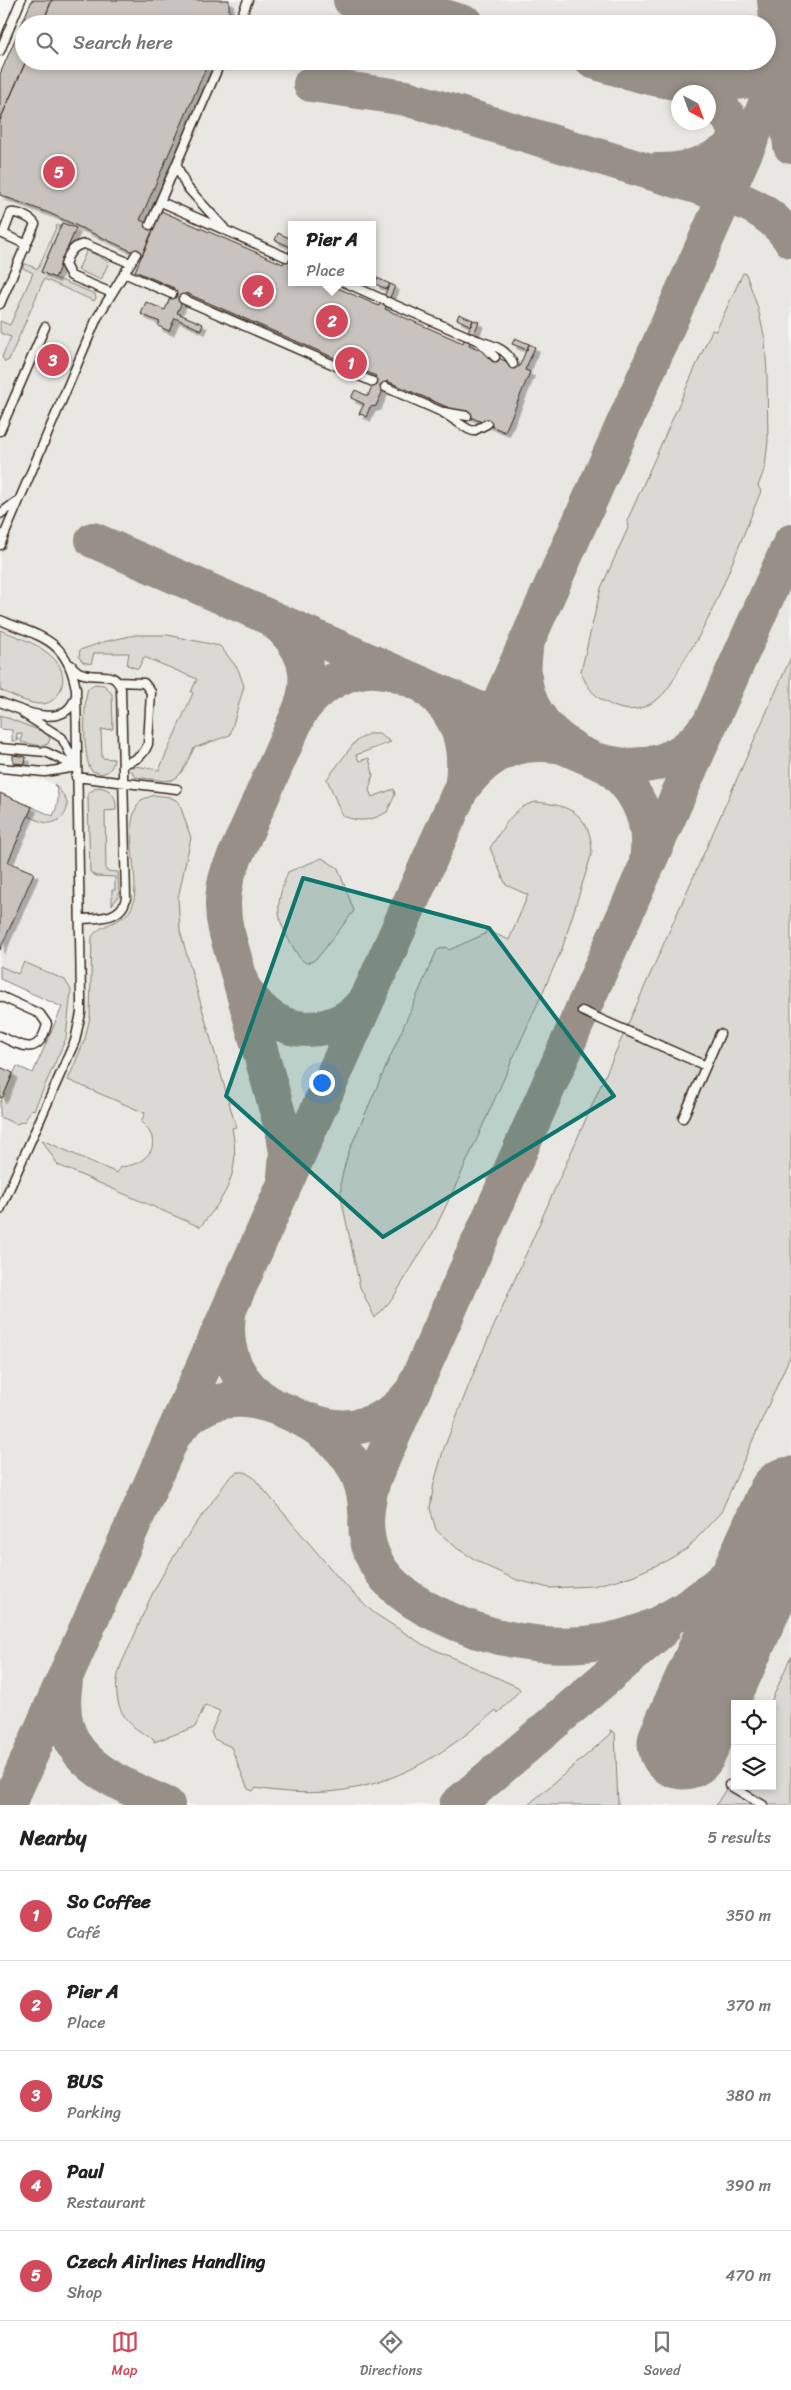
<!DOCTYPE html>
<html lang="en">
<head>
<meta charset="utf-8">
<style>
  body { margin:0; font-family:Sriracha,sans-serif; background:#f2f2f2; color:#222 }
  .controls { position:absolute; right:15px; bottom:15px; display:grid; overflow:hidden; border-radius:0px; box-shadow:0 2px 8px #0003 }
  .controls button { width:45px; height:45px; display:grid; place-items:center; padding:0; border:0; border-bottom:1px solid #e0e0e0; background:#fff; color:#222; font:25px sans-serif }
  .compass { position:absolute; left:671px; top:85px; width:45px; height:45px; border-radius:50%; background:#fff; box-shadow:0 2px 8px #0003; rotate:139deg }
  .you { position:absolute; left:321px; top:1082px; width:18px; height:18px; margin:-12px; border:4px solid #fff; border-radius:50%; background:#1a73e8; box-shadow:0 0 0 8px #1a73e833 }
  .badge { display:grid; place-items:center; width:32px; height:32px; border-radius:50%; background:#d1495b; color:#fff; font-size:16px; font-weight:700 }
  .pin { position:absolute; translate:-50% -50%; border:2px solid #fff; box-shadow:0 1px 5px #0006 }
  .popup { position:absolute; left:288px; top:221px; width:88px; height:65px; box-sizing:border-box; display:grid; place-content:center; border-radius:0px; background:#fff; filter:drop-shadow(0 1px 4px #0005); font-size:16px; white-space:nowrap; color:#767676 }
  .popup b { font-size:19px; color:#222 }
  .popup::after { content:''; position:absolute; left:50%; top:100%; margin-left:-10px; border:10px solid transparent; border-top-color:#fff }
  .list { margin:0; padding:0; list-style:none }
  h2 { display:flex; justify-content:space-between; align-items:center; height:65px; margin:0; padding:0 20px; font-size:21px }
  h2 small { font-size:16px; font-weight:400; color:#767676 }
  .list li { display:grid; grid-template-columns:32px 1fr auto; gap:15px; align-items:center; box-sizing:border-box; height:90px; padding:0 20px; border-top:1px solid #e0e0e0 }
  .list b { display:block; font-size:19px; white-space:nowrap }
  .list p { margin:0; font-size:16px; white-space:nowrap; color:#767676 }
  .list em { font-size:16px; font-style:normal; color:#767676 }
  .icon { flex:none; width:28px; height:28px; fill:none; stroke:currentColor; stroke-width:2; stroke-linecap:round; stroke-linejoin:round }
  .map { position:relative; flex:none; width:791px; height:1805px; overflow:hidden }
  .search { position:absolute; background:#fff; box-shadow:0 2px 8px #0003; left:15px; right:15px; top:15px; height:55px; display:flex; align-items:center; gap:12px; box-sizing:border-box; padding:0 18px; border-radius:28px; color:#767676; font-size:19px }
  .sheet { height:515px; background:#fff }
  nav { display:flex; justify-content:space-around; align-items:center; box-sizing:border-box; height:70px; border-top:1px solid #e0e0e0; background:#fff; font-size:14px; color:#767676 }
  nav a { display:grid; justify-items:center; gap:2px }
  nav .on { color:#d1495b }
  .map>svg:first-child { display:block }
  .built { fill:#e8e7e2; fill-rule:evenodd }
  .green { fill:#dad9d3; stroke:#8a8278 }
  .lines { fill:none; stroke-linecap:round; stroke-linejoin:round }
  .taxiway { stroke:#989088; stroke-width:36 }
  .runway { stroke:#989088; stroke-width:91 }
  .building { fill:#c8c3be; stroke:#3b2a1e; filter:url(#shadow) }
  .lane-casing { stroke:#3b2a1e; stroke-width:11 }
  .lane { stroke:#f6f6f2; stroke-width:8 }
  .marked { fill:#0f766e; fill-opacity:0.2; stroke:#0f766e; stroke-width:4; stroke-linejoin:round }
</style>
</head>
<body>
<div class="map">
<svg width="791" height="1805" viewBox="0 0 791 1805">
  <defs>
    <filter id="shadow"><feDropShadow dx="4.5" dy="4.5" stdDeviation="0" flood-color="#0004"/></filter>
  </defs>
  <rect width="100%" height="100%" fill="#f6f6f2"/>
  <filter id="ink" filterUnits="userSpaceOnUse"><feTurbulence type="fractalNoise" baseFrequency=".02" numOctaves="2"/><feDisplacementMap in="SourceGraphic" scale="10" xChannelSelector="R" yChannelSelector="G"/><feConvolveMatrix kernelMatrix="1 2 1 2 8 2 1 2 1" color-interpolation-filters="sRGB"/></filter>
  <g filter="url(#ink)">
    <path class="built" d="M52 0H791V1805H0V1103L15 1070 35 1079 67 1009V996L0 966V950L34 874 8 862 32 807 56 818 61 792 54 784 44 780 13 775 18 742 12 741V730L0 729V120L26 61H767V24H42ZM678 92H708V122H678ZM292 225H372V282H292ZM735 1704H772V1786H735Z"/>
    <path class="green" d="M57 225 60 227 41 272 95 294 96 298 94 301 44 279 9 360 5 362 2 357 11 337 0 333V321L10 325 33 273 23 268V263L38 269Z
      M87 250 109 262 101 280 78 270Z
      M743 273 746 274 758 308 765 340 767 375 768 441 765 467 758 486 761 491C744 533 728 576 709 617 702 632 693 646 684 660 677 673 670 689 659 698 646 708 632 713 616 707 599 701 586 689 581 671L601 588 628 528 627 521 712 330 716 331Z
      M0 630C15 636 34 642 46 652 52 656 59 663 61 670 67 684 57 705 40 704 28 704 12 695 0 690Z
      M135 635H168L220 646 238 669 244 686 230 735 194 748C175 788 177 782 135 777L131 770 135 766 159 770 193 693 191 692 197 679 144 657 138 669 127 665 129 653H94L91 664 83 662 79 657 80 650 103 642Z
      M791 657V1354L721 1512 687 1549 666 1561 632 1576 593 1586 549 1588 517 1580 486 1566 458 1549 436 1530 430 1508 434 1483 444 1448 478 1362Z
      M95 684 104 685 112 694 113 729 101 730 102 758 114 759C113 768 109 772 101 774L91 770C83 759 83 702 88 688Z
      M0 715 46 733 50 738 48 744 41 746 21 742 22 734 17 733 16 739H19L18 741H12V730L0 729Z
      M368 734H379L391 742 356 755 359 761 369 758 373 774 369 790 372 797 394 789 395 795 387 812C372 821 358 823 342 815L327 779 355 742Z
      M54 784C58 789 64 794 66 800 71 812 59 824 47 823 40 822 34 818 28 816L32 807 53 816C58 804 61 795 54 784Z
      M98 787C111 788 117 797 116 810L105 811 106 871 118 872 119 895 112 905V890H115V877L96 876 90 872 88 798V793Z
      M154 795 170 797 179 802 191 838 178 898 180 931 236 1127 232 1128C241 1172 227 1195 200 1227L58 1165 42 1140 117 1173 120 1167C147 1165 166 1144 141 1122L145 1113 68 1080 85 1039 90 1017 92 937C102 921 127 924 133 904 141 874 120 825 141 800Z
      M536 802C571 805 591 815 592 853L562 949 462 1172 434 1231 393 1298 375 1318 360 1287 341 1197V1180L348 1153 437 950 446 947 449 950 485 934 486 930 509 940 528 895 506 885 490 848C502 830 513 806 536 802Z
      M322 858 338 868 354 911 319 956 313 961 306 963C299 959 296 952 292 945 274 916 276 903 288 872Z
      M24 962 65 980 71 990 66 1038 34 1110 31 1109 25 1121 16 1124 0 1117V1103L17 1066 33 1073 62 1007 0 979V966L18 974Z
      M237 1472H245L253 1477 342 1582 374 1613 422 1644 518 1687 520 1690 498 1713 496 1710C421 1775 357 1805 255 1788L253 1791 248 1789 231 1747 214 1739 211 1732 220 1711 205 1705 195 1727 154 1742V1739C134 1730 119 1717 117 1695 114 1675 124 1658 132 1641 140 1622 147 1603 157 1585 177 1547 205 1513 229 1478Z
      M791 1656V1805H770L739 1786H772V1704H770Z
      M610 1730 615 1733 618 1805H528L611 1734Z
      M726 1789 730 1791 754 1805H716Z"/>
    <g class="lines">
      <path class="taxiway" d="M351 0 431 13 467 24
        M775 0 791 146
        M593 61C672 85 710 95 791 69
        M311 84 406 98 726 195C753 204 775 216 791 240
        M708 98C731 112 742 136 738 162
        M657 171C694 172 729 156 752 127
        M93 540 608 766C638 790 653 822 647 861
        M791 542 373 1480C366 1504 362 1530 372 1554 383 1583 410 1601 437 1614 499 1645 576 1656 642 1631 699 1609 763 1550 791 1497
        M273 620C305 645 315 675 299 713L229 870C222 890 221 909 226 930L284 1135 287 1153 285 1176
        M428 689C460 715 469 748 462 788 491 748 525 737 572 748 537 726 518 693 525 651
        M299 713C319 684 353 663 390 672
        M599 761C638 772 678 765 704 730
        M243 988C252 1001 262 1013 276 1021 306 1037 348 1028 367 998
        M228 1315C223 1353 238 1386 272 1405
        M310 1421C348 1435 385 1426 410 1394
        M175 1433C205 1393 246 1393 288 1412 331 1431 365 1461 366 1511
        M65 1681C52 1759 109 1779 167 1805
        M8 1805 762 114 779 69V40
        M457 1805 663 1629"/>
      <path class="runway" d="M683 1744 791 1502"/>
    </g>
    <path class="building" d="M32 0H52L42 24H24V61H26L0 120V74Z
      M52 0H229V24H42Z
      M26 61H209L140 220 155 227 142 256 49 213 0 195V120Z
      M161 211 283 264 292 244V261L289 267 292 268V282H324L379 306 390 284 395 286 385 309 463 343 473 320 479 322 469 345 519 367 529 344 535 347 525 370 530 372 505 432 387 381 376 406 370 407 366 417 363 415 359 414 364 404 351 398 355 390 368 396 376 376 186 293 177 313 203 324 201 330 175 318 169 331 158 326 160 322 141 314 146 302 165 310 174 288 135 271Z
      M62 223 76 228 55 278 41 272Z
      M278 233 292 239 291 247 275 240Z
      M377 278 390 284 387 289 375 284Z
      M459 314 473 320 471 326 457 319Z
      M515 338 529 344 527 350 512 344Z
      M13 755 26 757 25 764 13 763Z
      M0 793 32 807 8 862 34 873 0 950Z
      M0 1067 13 1073 3 1097 0 1098Z"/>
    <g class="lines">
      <g class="lane-casing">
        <path id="lane" d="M238 24 248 0
          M0 51 21 0
          M177 166 186 186 224 228
          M161 202 286 257
          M150 225 221 61
          M124 273 172 294
          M344 282 382 299
          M112 293 71 276 65 265C68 254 73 245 85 244L130 263
          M183 299 373 382
          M388 302 467 336
          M0 304 35 224C31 218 18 212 11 213L3 234 23 243 25 248
          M472 338C488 345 506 346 513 364
          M481 343 495 357
          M385 387 442 412 468 429 473 431 487 424
          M444 412 467 416
          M0 431 45 327
          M0 514 16 502
          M0 545 97 318 136 254
          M0 620C41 637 67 639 76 689L81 998V1013L75 1041 0 1210
          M71 665C74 669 79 673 84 674 99 679 114 669 121 689L126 898C122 920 98 918 80 919
          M118 682 144 683 151 692 148 744C143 757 135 760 123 764
          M0 702C22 711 64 730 75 698
          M24 714 62 738 75 763
          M0 748 46 752 77 767
          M0 768 45 772 77 767
          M76 777 177 789
          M0 996 40 1014 47 1024C39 1057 23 1047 0 1036
          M582 1011 706 1066
          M683 1118 720 1034
          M729 1785 763 1805"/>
      </g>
      <use href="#lane" class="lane"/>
    </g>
  </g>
  <path class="marked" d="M303 878 489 928 614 1096 383 1237 226 1096Z"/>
</svg>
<div class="controls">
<button><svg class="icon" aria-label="locate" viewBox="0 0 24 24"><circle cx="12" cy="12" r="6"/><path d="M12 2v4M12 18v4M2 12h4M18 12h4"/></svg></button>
<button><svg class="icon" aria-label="layers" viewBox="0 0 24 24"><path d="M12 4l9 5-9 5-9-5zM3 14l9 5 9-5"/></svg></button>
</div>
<svg class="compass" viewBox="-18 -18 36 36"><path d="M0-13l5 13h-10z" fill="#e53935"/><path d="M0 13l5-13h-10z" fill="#767676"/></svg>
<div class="you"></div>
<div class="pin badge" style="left:351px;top:363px">1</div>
<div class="pin badge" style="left:332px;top:321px">2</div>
<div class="popup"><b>Pier A</b>Place</div>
<div class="pin badge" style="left:53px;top:360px">3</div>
<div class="pin badge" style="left:258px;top:291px">4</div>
<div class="pin badge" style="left:59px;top:172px">5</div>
<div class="search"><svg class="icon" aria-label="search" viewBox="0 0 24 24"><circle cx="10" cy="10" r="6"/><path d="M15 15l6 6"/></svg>Search here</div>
</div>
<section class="sheet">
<h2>Nearby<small>5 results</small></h2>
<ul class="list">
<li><span class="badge">1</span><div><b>So Coffee</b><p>Café</p></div><em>350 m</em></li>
<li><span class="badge">2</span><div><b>Pier A</b><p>Place</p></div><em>370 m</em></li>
<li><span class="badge">3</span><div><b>BUS</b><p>Parking</p></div><em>380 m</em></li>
<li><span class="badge">4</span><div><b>Paul</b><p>Restaurant</p></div><em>390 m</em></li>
<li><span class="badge">5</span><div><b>Czech Airlines Handling</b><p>Shop</p></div><em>470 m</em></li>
</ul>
</section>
<nav>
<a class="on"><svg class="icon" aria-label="map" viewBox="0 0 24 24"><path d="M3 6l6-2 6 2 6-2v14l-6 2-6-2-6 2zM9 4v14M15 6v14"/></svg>Map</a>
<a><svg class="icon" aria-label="directions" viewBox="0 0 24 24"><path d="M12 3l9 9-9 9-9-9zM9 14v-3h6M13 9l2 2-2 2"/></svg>Directions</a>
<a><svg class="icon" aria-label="saved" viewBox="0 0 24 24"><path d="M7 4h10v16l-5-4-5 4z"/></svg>Saved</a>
</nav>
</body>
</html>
